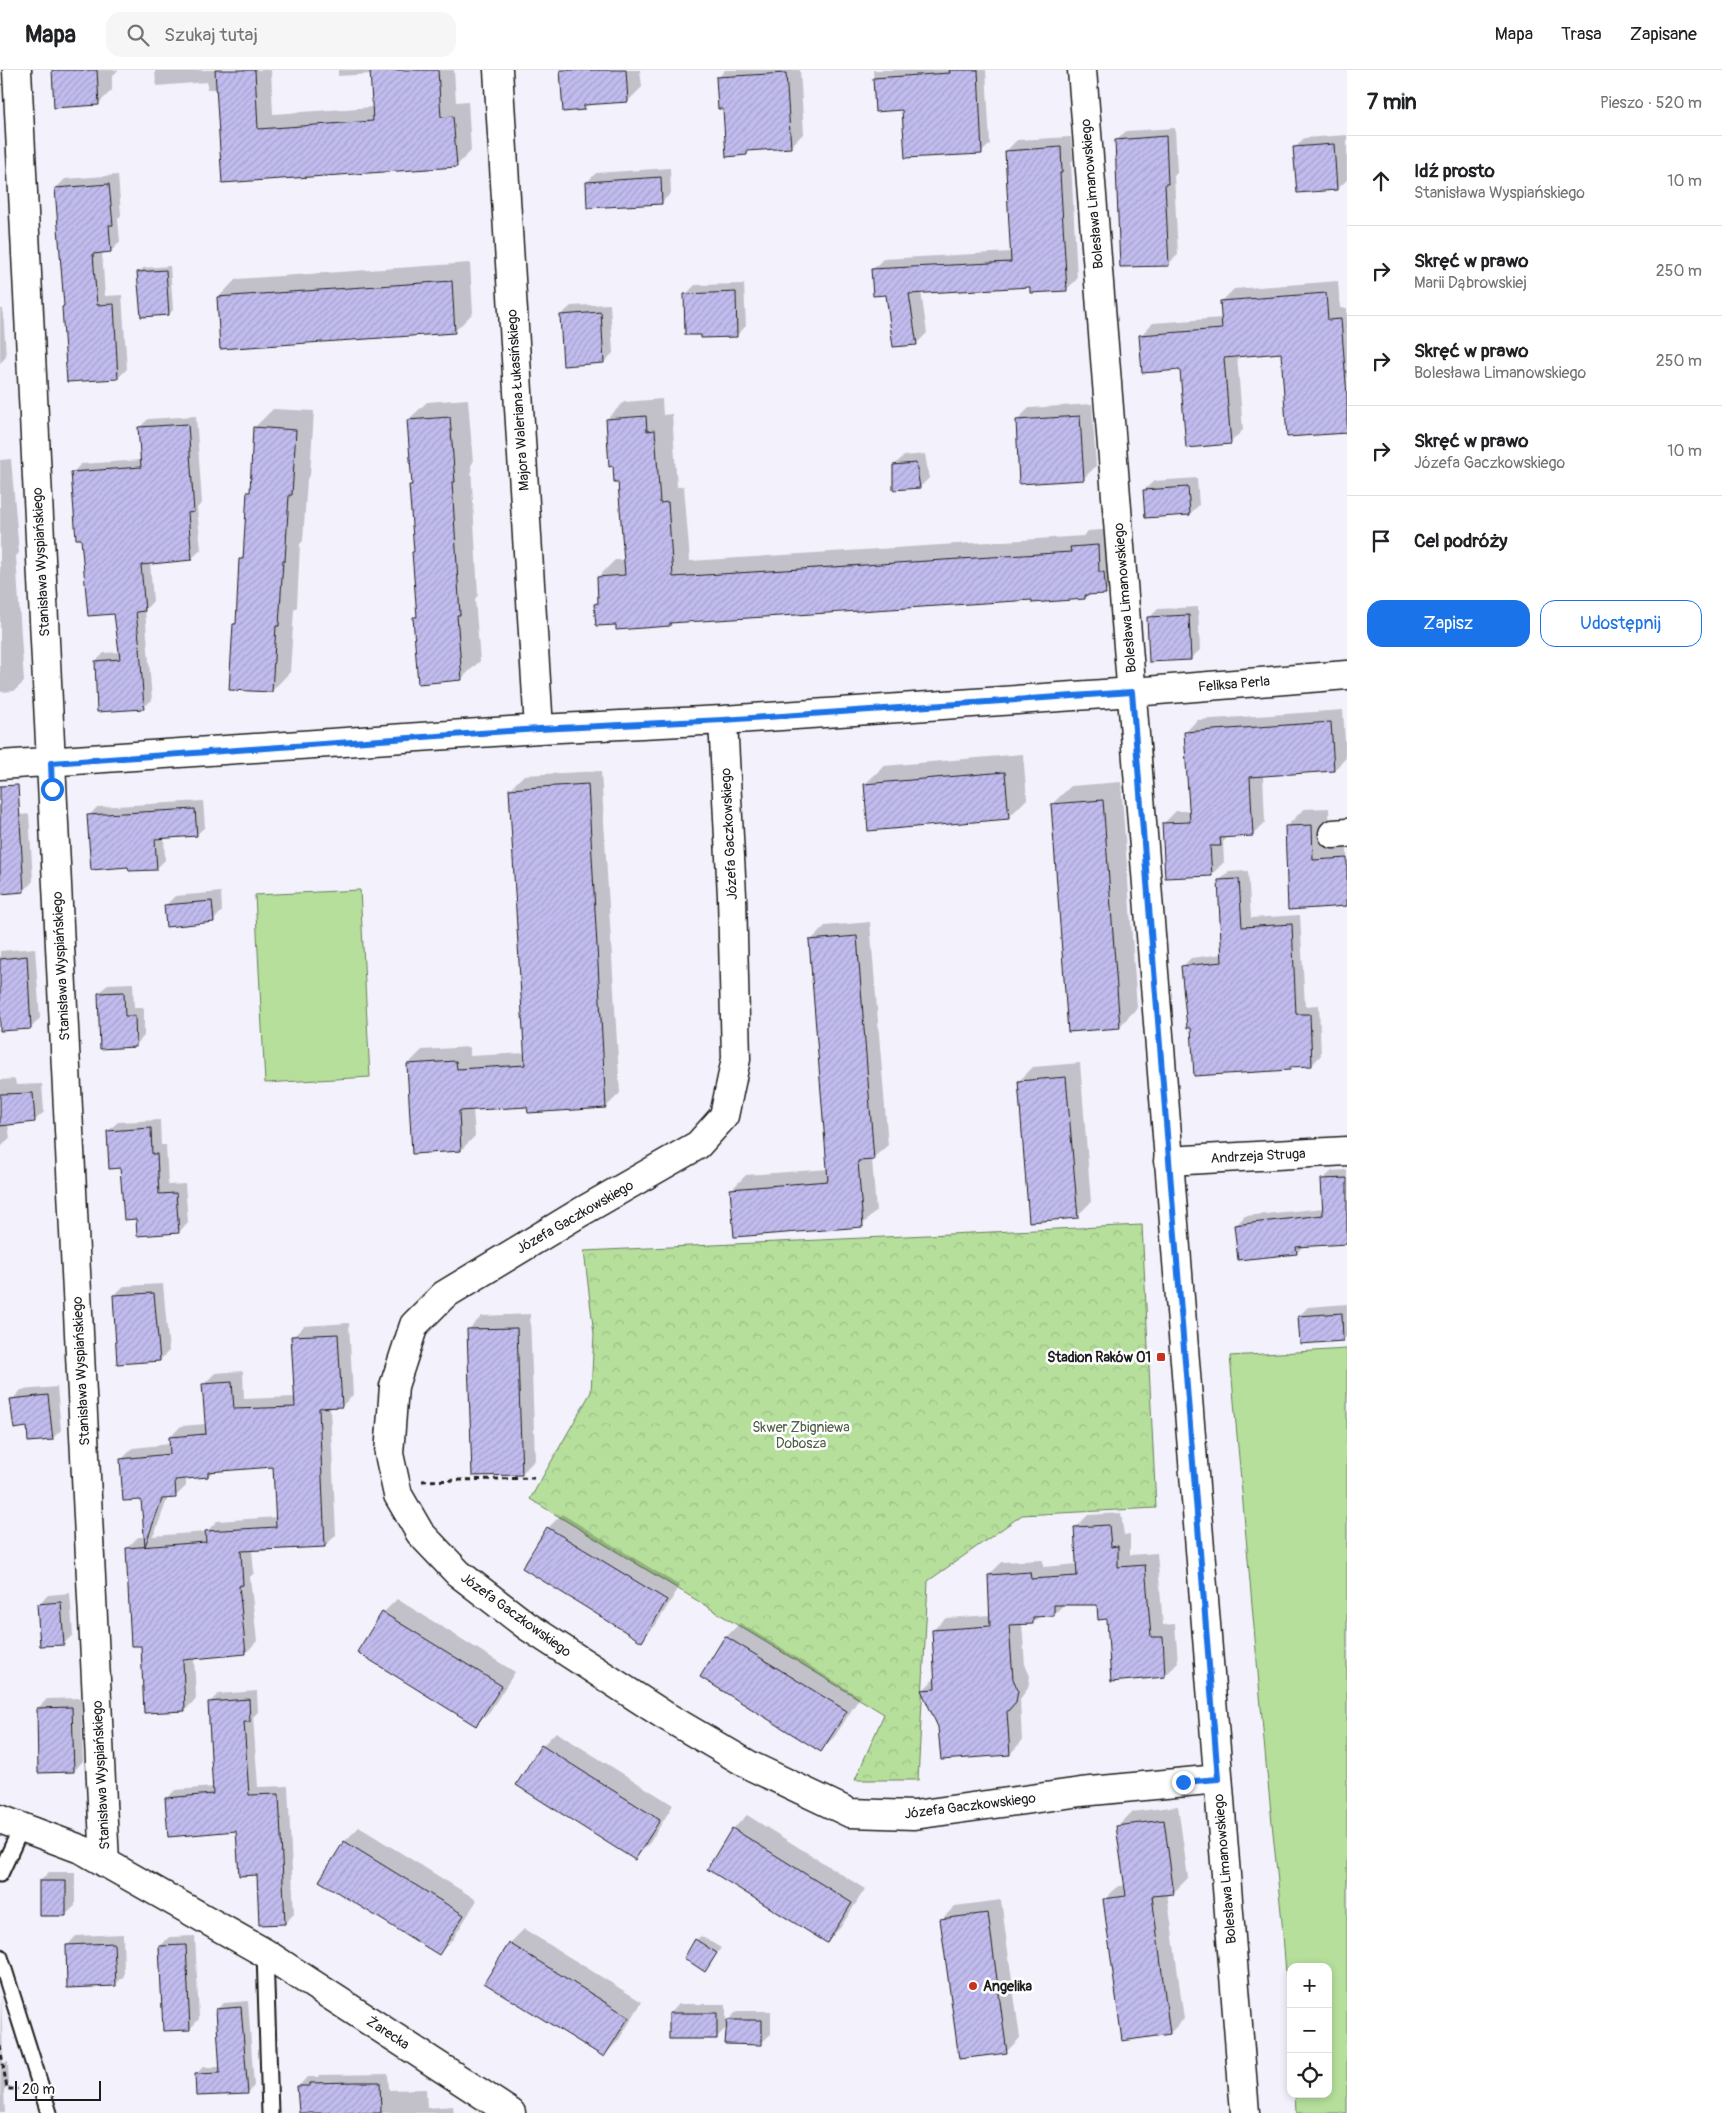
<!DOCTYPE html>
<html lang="pl">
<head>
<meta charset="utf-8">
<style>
  body { margin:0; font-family:Pangolin,sans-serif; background:#f6f6f6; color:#202124 }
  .controls { position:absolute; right:15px; bottom:15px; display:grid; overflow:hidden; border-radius:10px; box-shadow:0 2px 8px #0003 }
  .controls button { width:45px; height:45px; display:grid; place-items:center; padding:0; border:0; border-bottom:1px solid #e0e0e0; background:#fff; color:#202124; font:25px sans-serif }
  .scale { position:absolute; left:15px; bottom:12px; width:86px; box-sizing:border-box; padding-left:5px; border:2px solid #1c1c1c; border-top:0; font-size:14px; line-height:18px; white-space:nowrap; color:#1c1c1c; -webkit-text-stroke:4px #fff; paint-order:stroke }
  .stop { position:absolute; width:15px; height:15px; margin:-11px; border:4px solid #1a73e8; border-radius:50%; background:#fff }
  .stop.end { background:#1a73e8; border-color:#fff; box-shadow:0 1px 5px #0008 }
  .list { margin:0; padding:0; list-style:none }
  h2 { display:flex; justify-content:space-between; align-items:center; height:65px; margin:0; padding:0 20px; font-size:21px }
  h2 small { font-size:16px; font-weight:400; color:#757577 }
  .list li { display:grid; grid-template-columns:32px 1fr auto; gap:15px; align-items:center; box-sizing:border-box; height:90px; padding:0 20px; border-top:1px solid #e0e0e0 }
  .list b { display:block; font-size:19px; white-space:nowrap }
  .list p { margin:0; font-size:16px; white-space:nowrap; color:#757577 }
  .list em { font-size:16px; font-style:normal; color:#757577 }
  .actions { display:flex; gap:10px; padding:15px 20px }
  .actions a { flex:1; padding:11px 0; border:1px solid #1a73e8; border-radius:15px; text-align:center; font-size:18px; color:#1a73e8 }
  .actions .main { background:#1a73e8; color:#fff }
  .icon { flex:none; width:28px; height:28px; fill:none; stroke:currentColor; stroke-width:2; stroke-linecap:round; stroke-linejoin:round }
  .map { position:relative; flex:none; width:1347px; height:2043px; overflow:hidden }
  header { display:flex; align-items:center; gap:30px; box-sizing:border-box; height:70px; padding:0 25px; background:#fff; border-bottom:1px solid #e0e0e0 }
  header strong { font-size:24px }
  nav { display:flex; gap:28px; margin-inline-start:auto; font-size:18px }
  .search { width:350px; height:45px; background:#f6f6f6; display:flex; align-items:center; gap:12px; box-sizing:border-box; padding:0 18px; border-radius:15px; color:#757577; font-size:19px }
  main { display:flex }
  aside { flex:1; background:#fff }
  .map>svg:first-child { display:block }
  .park { fill:url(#park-crowns); stroke:#697e5c }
  .pitch { fill:#b6df9c; stroke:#697e5c }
  .shadow { fill:#0003; fill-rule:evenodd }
  .building { fill:url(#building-hatch); stroke:#1c1c1c }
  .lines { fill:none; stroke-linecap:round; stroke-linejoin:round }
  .service-casing { stroke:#1c1c1c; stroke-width:19 }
  .minor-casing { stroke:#1c1c1c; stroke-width:31 }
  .tertiary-casing { stroke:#1c1c1c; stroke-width:31 }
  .path { stroke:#1c1c1c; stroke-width:3; stroke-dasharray:5 4; stroke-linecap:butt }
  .service { stroke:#fff; stroke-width:15 }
  .minor { stroke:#fff; stroke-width:28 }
  .tertiary { stroke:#fff; stroke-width:28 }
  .route { stroke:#1a73e8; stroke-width:6 }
  .poi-dot { fill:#c8321e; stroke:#fff; stroke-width:2 }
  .labels { text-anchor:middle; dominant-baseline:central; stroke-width:5; stroke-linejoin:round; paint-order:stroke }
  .street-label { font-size:14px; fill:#1c1c1c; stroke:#fff }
  .poi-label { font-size:14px; font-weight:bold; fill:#1c1c1c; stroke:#fff; text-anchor:end }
  .park-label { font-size:14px; fill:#526049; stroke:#fff }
</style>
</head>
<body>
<header>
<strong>Mapa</strong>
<div class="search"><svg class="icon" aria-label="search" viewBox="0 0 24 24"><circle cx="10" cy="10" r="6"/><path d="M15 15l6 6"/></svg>Szukaj tutaj</div>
<nav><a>Mapa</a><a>Trasa</a><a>Zapisane</a></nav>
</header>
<main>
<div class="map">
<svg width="1347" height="2043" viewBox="0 0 1347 2043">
  <defs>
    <pattern id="park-crowns" width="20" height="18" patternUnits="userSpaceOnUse" patternTransform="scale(1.25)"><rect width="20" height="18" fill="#b6df9c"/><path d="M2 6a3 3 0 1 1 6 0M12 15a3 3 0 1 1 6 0" fill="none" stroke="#9cbf86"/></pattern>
    <pattern id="building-hatch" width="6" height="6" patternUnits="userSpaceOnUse" patternTransform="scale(1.25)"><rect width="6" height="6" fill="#c1bcee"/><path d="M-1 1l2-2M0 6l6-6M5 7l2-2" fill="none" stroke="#a5a1cc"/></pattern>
  </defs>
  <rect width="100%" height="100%" fill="#f3f2fc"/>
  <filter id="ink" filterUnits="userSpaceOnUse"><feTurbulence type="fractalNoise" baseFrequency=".02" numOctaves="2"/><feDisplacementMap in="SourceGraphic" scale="10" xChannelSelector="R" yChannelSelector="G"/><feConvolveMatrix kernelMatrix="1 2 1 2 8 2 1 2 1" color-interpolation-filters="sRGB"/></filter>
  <g filter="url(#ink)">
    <path class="park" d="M1142 1155 1156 1438 1022 1445 928 1511 918 1710H855L884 1644 530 1429 591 1322 594 1264 584 1181Z"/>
    <path class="pitch" d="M360 820 370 1007 265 1013 255 825Z
      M1347 1279V2043H1296L1295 2024H1328V1897H1291V1968L1282 1852 1266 1693 1230 1286Z"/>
    <path class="shadow" d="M53 0H118L112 7V20L98 34Z
      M155 0H271L273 44 373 37 372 4 338 6V0H454L456 32 468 31 471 81 456 96 223 112 217 19H207V12L156 16Z
      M561 0H640L642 17 628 31 589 33 584 39Z
      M725 0H800L804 63 790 77 752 79 747 84 724 38 718 8Z
      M873 0H986L990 74 981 83 903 39 876 41Z
      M1175 58 1177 103 1174 106 1178 185 1168 194 1117 70 1126 61Z
      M1347 65V110L1337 119 1295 78 1304 68Z
      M1071 67 1073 90 1071 92 1077 209 1066 220 1031 215 921 222 927 263 916 274 872 200 883 189 1011 182 1006 81 1017 70Z
      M670 98 671 123 662 132 587 112 596 103Z
      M118 105 121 145 118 149 120 172 111 181 102 182 105 226 122 225 127 299 118 308 66 235 56 118 65 109Z
      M470 193 473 243 454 262 218 228 236 209Z
      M170 196 173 240 169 244 139 203 143 198Z
      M1338 211 1340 238H1347V361L1282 282 1237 285 1243 360 1230 373 1181 299 1140 266 1153 253 1222 248 1221 232 1234 219Z
      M744 214 746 256 737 265 685 225 695 215Z
      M610 234 613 283 604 292 561 245 571 236Z
      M0 239H3L6 287 0 293Z
      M468 329 473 393 471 395 478 525 475 529 480 591 461 609 414 548 418 544 410 416 413 413 408 350 427 332Z
      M662 329 663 345 672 344 677 417 684 416 690 491 1083 466 1088 461 1114 459 1122 505 1105 522 1089 523 1085 528 1033 529 673 552 670 555 617 554 595 534 600 530 598 507 615 490H625L619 410 607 349 624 332Z
      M1092 334 1096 396 1083 409 1017 350 1029 338Z
      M273 339 314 341 310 405 307 409 303 471 300 474 297 537 294 540 290 602 272 621 234 554 237 551 241 489 244 485 248 423 251 420 254 358Z
      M196 346 202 433 197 438 201 480 192 488 150 493 153 531 145 540 152 630 143 638 96 591 104 583 120 582 115 543 82 467 72 403 81 394 142 390 139 358 148 349Z
      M925 384 929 408 920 417 894 395 904 386Z
      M11 389 19 483 16 486 24 612 14 621 0 622V390Z
      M1197 408 1199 435 1190 444 1144 420 1154 411Z
      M1198 537 1200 580 1190 589 1149 548 1158 539Z
      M1343 640 1346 688 1334 700 1263 705 1265 752 1253 765 1229 766 1223 772 1224 792 1211 805 1163 754 1176 741H1191L1185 663 1197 650Z
      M1023 684 1027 729 1008 748 865 714 884 696Z
      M601 701 620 1023 606 1037 529 1036 473 1039 475 1066 461 1080 408 994 422 980 470 977V986L526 983 510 719 524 705Z
      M1121 712 1137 938 1119 957 1052 734 1071 716Z
      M203 731 205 757 196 765 164 767 165 790 157 798 130 796 89 746 97 737Z
      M1329 738 1330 773 1347 772V836L1287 756 1304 739Z
      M29 744 33 811 24 821 0 823V747Z
      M1248 801 1251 848 1300 845 1305 936 1319 935 1321 985 1312 995H1293L1289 999 1193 956 1182 897 1191 888 1223 884 1219 811 1229 802Z
      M221 822 222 841 213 851 166 835 175 826Z
      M870 852 888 1075 872 1089 876 1141 862 1155 732 1119 746 1105 829 1099 811 870 825 856Z
      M35 878 40 948 31 958 0 959V881Z
      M133 913 134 938H144V966L135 976 99 923 108 914Z
      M1080 993 1091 1132 1077 1146 1019 1011 1033 997Z
      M15 1009 16 1015 42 1014 44 1042 34 1051 8 1054 10 1068 0 1078V1010Z
      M160 1050 161 1075H166L168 1115 185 1114 188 1152 179 1162 137 1148 108 1061 118 1052Z
      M1347 1100V1173L1304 1175 1297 1183 1236 1155 1245 1146 1324 1138 1322 1110 1332 1101Z
      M163 1214 169 1281 160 1290 114 1225 124 1216Z
      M1347 1234V1266L1343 1270 1299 1246 1308 1237Z
      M530 1244 535 1390 521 1404 468 1260 482 1246Z
      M349 1253 353 1325 342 1336 330 1337 336 1465 325 1476 252 1479 254 1503 250 1507 257 1571 246 1583 194 1587 196 1629 185 1640 142 1574 127 1478 138 1467H145L142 1428 122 1389 133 1378 170 1374V1367L181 1356 206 1354 204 1314 215 1303 243 1301 244 1329 296 1327 293 1267 304 1256ZM275 1396 277 1447 217 1451 206 1462 152 1466 155 1463 168 1427H175L186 1416V1408L208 1406 214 1400Z
      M57 1317 61 1360 52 1369 28 1356 12 1330 21 1320Z
      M1121 1443 1124 1465 1130 1464V1485L1157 1483 1163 1555 1175 1554 1178 1593 1165 1606 1108 1548 1098 1533H1065L1054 1545 1040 1546 1033 1552 1022 1553 1025 1595 1030 1606 1028 1618 1020 1629 1022 1671 1010 1684 939 1656 923 1620 935 1608 933 1560 946 1548 991 1545 989 1505 1002 1492 1043 1490V1497L1078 1494 1075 1458 1088 1445Z
      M562 1444 680 1516 655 1556 641 1570 548 1458Z
      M70 1523 73 1565 63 1574 39 1534 48 1525Z
      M397 1529 515 1602 490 1641 476 1655 383 1543Z
      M740 1553 860 1627 835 1666 821 1680 726 1567Z
      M257 1621 258 1642 253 1647 258 1717 288 1716 294 1844 285 1853 258 1804 237 1760 166 1729 175 1720 214 1717 210 1632 218 1624Z
      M81 1628 83 1691 74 1701 38 1638 47 1629Z
      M556 1662 673 1735 649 1774 635 1788 542 1676Z
      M1178 1736 1188 1808 1174 1822 1167 1823 1184 1949 1170 1963 1104 1830 1118 1816 1126 1815 1118 1756 1132 1742Z
      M747 1745 865 1819 840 1858 826 1872 733 1759Z
      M359 1757 477 1830 453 1869 439 1883 321 1810 345 1771Z
      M49 1802H75V1836L65 1845 40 1811Z
      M1001 1830 1020 1968 1006 1982 941 1850 955 1836Z
      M524 1859 642 1932 618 1971 604 1985 486 1912 510 1873Z
      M123 1864 124 1906 115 1915 67 1876 76 1866Z
      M195 1866 199 1949 190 1959 160 1876 169 1867Z
      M701 1866 721 1878 705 1900 696 1870Z
      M1 1918 3 1993 8 1992 9 2014 4 2020 5 2043H0Z
      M248 1931 254 2016 247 2023 196 2004 203 1997H221L217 1939 224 1933Z
      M679 1934H726V1952L737 1941H771V1964L761 1973 727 1957 716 1968 670 1944Z
      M388 2004 389 2020 426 2019 427 2038 453 2036 454 2043H300L299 2016 307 2007H318L320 2005Z"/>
    <path class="building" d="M52 0H97L99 35 54 38Z
      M215 0H255L258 59 373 51 370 0H438L441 47 453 46 457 97 222 113Z
      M560 0H626L628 32 584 35V40L563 42Z
      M949 0H978L982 84 905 88 902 40 875 42 873 8 950 3Z
      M786 3 791 78 747 81V85L726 87 723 39H718L716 7Z
      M1166 66 1168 114H1165L1169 196 1120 197 1115 70Z
      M1334 74 1337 120 1297 123 1293 77Z
      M1061 77 1062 103H1060L1067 221 1030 223V217L909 224 917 275 893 277 886 225 873 226 871 199 1011 192 1005 81Z
      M661 107 662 134 587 138 586 112Z
      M109 114 113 155H109L111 182 93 184 97 235 114 234 118 309 67 312 62 237 64 236 55 118Z
      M166 200 169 245 141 247 137 202Z
      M452 211 455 263 220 279 217 227Z
      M736 222 737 267 701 268V265H685L684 224Z
      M1326 223 1328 250 1341 249 1347 325V363L1287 367 1281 283 1224 288 1231 374 1186 378 1180 300 1142 303 1139 265 1222 259 1220 231Z
      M601 242 604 293 563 296 560 245Z
      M646 346 647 361 655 360 660 433 668 432 673 507 1071 482 1070 477 1098 475 1099 502H1104L1106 524 1085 525V529L1032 533V530L670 553V556L616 560V555L596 556 594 534 598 533 597 507 625 505 618 412H614L613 396 609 397 606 349Z
      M1080 346 1084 410 1019 414 1016 350Z
      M450 347 455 412H452L460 545H457L462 610 418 614 413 547H417L412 482H414L409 415H412L407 350Z
      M188 354 194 442 188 443 192 490 141 495 145 541 136 542 140 578 144 639 97 642 95 591 120 589 114 544 88 546 81 469H76L71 402 141 397 138 357Z
      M253 357 296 360 292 425H289L285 491H283L279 556H276L272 622 229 620 233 554H236L239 489H243L247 422H250Z
      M916 393 920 418 893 420V395Z
      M1188 417 1190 445 1145 448 1143 420Z
      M1189 545 1191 590 1149 592 1147 547Z
      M1331 652 1334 701 1250 707 1253 766 1220 768 1221 776H1210L1212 806 1165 808 1162 753 1190 752 1184 662Z
      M1005 702 1009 749 868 761 864 714Z
      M588 714 606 1038 528 1043 527 1037 459 1041 461 1081 412 1084 407 994 456 991 457 999 525 995 509 719Z
      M18 715 24 822 0 824V716Z
      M1103 730 1120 958 1068 962 1051 734Z
      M195 739 197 766 155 769 157 800 129 801 128 797 91 800 87 745Z
      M1312 755 1313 790 1347 788V836L1288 840 1285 756Z
      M1239 809 1242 857 1292 854 1296 944H1310L1312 996 1290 997V1000L1194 1006 1191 958H1187L1181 896 1222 892 1218 810Z
      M212 831 214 852 166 857 164 835Z
      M857 866 874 1090 858 1091 863 1157 734 1167 730 1119 828 1111 809 870Z
      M27 886 31 959 0 961V889Z
      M124 922 125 946H135L136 977 100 979 98 923Z
      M1066 1007 1078 1148 1029 1152 1018 1011Z
      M33 1023 35 1052 0 1056V1024Z
      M151 1058 152 1084H157L159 1124 176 1123 179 1163 137 1166 136 1149 124 1150 120 1098 109 1099 107 1061Z
      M1347 1108V1174L1296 1177 1297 1184 1238 1190 1234 1155 1323 1145 1321 1109Z
      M154 1223 160 1291 117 1294 113 1225Z
      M1342 1243 1343 1271 1300 1274 1298 1246Z
      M517 1258 522 1405 472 1406 467 1259Z
      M338 1264 342 1337 319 1338 325 1477 241 1481 243 1515 239 1516 246 1584 183 1590 185 1641 144 1643 141 1576H131L126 1478 206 1472 205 1461 276 1457 273 1397 208 1402V1407L175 1410 176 1428 162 1429 145 1476 141 1430 123 1431 120 1389 170 1384 169 1367 206 1364 202 1314 232 1312 234 1339 295 1337 291 1266Z
      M48 1325 53 1370 28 1372 27 1357 14 1359 10 1329Z
      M1109 1455 1111 1477 1118 1476V1497L1145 1495 1151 1567H1163L1165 1607 1111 1612 1107 1549 1098 1550 1097 1535H1054V1546L1033 1547V1554L1009 1555 1013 1609 1018 1620 1016 1632 1007 1642 1010 1685 941 1690 938 1657 921 1620 935 1619 932 1560 990 1556 988 1505 1030 1502 1031 1509 1077 1506 1074 1457Z
      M547 1457 667 1530 642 1572 522 1498Z
      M61 1532 64 1575 40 1576 37 1534Z
      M382 1542 502 1616 476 1656 357 1582Z
      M725 1566 847 1641 821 1682 700 1607Z
      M249 1629 250 1652H244L249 1725 279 1724 285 1854 259 1855 257 1805 239 1806 236 1761 168 1767 165 1728 213 1724 208 1632Z
      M72 1637 74 1702 38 1703 37 1638Z
      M541 1675 660 1750 635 1790 516 1715Z
      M1164 1750 1174 1824 1152 1826 1170 1964 1122 1971 1103 1829 1126 1826 1116 1756Z
      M732 1758 852 1833 827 1873 707 1799Z
      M344 1771 464 1845 439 1885 319 1811Z
      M39 1811H66V1846H39Z
      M988 1843 1007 1983 959 1989 940 1849Z
      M695 1869 717 1883 705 1902 684 1888Z
      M114 1873 116 1916 67 1918 66 1875Z
      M509 1873 629 1947 604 1987 484 1913Z
      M186 1875 190 1960 163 1961 159 1876Z
      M241 1937 248 2024 196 2026 195 2004 220 2003 216 1939Z
      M669 1943H717V1969H669Z
      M727 1950H762V1975L725 1974Z
      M355 2012H380L381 2043H299L297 2016H310V2013Z"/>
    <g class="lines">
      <g class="service-casing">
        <path id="service" d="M0 1804 22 1756
          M265 1883 270 2043
          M0 1887 49 2043"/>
      </g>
      <g class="minor-casing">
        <path id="minor" d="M17 0 105 1793
          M498 0 539 659
          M723 650 732 826 736 989 724 1046 698 1075 581 1142 444 1225 414 1255 394 1316 389 1384 398 1425 420 1463 458 1503 527 1556 664 1645 751 1696 850 1743 914 1745 1081 1722 1218 1709
          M0 695 539 659 723 650 1133 622 1347 605
          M1333 764 1347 763
          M1168 1091 1347 1081
          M0 1749 83 1780 265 1883 511 2043"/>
      </g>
      <g class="tertiary-casing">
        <path id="tertiary" d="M1082 0 1245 2043"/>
      </g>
      <path class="path" d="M422 1411 534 1408
        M0 1976 7 2019H18"/>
      <use href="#service" class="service"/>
      <use href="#minor" class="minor"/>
      <use href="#tertiary" class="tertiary"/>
    </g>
  </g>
  <g class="lines" filter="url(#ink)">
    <path class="route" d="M52 719 51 693 539 659 723 650 1132 622 1218 1709 1183 1712"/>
  </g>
  <g class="poi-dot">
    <rect x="1156" y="1282" width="10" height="10" rx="2.5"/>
    <circle cx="973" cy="1916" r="5"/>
  </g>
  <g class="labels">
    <g class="street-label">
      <text transform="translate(1092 124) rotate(-95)">Bolesława Limanowskiego</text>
      <text transform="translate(518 330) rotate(-94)">Majora Waleriana Łukasińskiego</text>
      <text transform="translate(41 492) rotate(-93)">Stanisława Wyspiańskiego</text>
      <text transform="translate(1125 528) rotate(-95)">Bolesława Limanowskiego</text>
      <text transform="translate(1234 614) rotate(-5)">Feliksa Perla</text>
      <text transform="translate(729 764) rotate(-93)">Józefa Gaczkowskiego</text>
      <text transform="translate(61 896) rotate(-93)">Stanisława Wyspiańskiego</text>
      <text transform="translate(1258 1086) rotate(-3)">Andrzeja Struga</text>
      <text transform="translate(575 1147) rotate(-30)">Józefa Gaczkowskiego</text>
      <text transform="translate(81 1301) rotate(-93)">Stanisława Wyspiańskiego</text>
      <text transform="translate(516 1545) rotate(36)">Józefa Gaczkowskiego</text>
      <text transform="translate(101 1705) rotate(-93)">Stanisława Wyspiańskiego</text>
      <text transform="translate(970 1736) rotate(-7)">Józefa Gaczkowskiego</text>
      <text transform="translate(1225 1799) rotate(-95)">Bolesława Limanowskiego</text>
      <text transform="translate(388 1963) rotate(33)">Żarecka</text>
    </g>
    <g class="poi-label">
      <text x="1151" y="1287">Stadion Raków 01</text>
      <text x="983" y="1916" text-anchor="start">Angelika</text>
    </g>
    <g class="park-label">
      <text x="801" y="1357">Skwer Zbigniewa<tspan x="801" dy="16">Dobosza</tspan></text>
    </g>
  </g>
</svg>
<div class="controls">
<button>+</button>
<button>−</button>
<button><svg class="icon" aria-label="locate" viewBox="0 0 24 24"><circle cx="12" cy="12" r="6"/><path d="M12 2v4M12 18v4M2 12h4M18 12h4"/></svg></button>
</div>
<div class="scale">20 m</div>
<div class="stop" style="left:52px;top:719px"></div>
<div class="stop end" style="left:1183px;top:1712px"></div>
</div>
<aside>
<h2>7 min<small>Pieszo · 520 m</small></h2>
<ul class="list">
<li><svg class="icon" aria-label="ahead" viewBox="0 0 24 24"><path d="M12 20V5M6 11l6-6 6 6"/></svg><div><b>Idź prosto</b><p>Stanisława Wyspiańskiego</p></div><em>10 m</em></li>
<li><svg class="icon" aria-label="right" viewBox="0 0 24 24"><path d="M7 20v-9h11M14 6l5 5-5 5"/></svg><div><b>Skręć w prawo</b><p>Marii Dąbrowskiej</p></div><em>250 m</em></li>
<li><svg class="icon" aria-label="right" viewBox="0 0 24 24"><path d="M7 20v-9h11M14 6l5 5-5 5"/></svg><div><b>Skręć w prawo</b><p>Bolesława Limanowskiego</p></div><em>250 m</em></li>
<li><svg class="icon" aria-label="right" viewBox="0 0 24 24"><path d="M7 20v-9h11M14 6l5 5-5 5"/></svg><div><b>Skręć w prawo</b><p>Józefa Gaczkowskiego</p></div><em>10 m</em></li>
<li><svg class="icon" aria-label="arrive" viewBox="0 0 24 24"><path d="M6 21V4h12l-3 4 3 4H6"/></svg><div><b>Cel podróży</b></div></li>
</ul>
<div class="actions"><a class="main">Zapisz</a><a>Udostępnij</a></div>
</aside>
</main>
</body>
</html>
